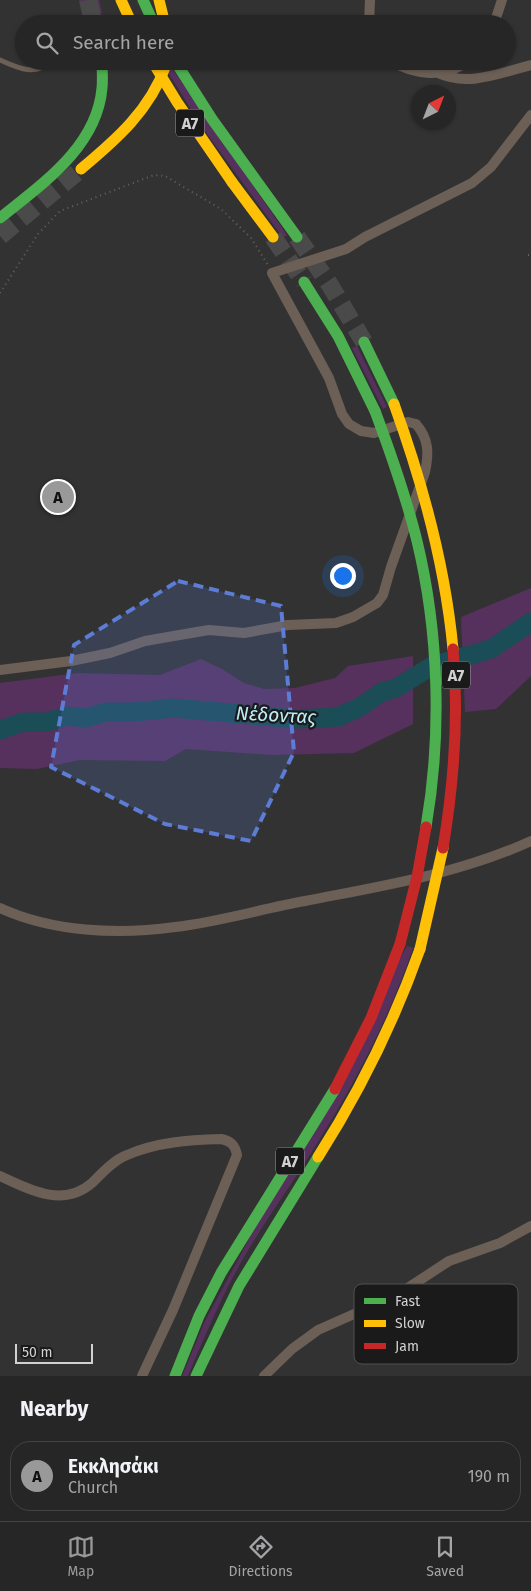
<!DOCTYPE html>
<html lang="en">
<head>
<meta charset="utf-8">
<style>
  body { margin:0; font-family:"Fira Sans",sans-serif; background:#323232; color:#f1f3f6 }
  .compass { position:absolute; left:411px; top:85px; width:45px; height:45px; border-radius:50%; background:#262626; box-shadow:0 1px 4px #0004; rotate:42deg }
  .scale { position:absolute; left:15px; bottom:12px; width:78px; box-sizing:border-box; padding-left:5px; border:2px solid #d2d0d2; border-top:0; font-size:14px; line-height:18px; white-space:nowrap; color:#d2d0d2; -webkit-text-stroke:4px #1b1a1b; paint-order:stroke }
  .you { position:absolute; left:342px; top:575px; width:18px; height:18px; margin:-12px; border:4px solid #fff; border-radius:50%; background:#1a73e8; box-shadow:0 0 0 8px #1a73e833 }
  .badge { display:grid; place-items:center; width:32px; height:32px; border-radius:50%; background:#9a999a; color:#111; font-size:16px; font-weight:700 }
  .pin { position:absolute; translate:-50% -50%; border:2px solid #fff; box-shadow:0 1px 5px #0006 }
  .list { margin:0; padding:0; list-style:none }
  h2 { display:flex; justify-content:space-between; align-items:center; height:65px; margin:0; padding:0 20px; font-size:21px }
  h2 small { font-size:16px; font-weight:400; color:#a4a5a7 }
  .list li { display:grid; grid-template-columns:32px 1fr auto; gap:15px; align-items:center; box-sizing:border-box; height:70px; margin:0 10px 10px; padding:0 10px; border:1px solid #424343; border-radius:20px }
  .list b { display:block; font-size:19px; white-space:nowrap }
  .list p { margin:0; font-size:16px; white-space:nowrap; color:#a4a5a7 }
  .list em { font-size:16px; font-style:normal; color:#a4a5a7 }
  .icon { flex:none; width:28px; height:28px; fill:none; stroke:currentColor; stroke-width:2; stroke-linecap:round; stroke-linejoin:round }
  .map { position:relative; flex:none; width:531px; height:1376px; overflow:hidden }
  .search { position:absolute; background:#262626; box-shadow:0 1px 4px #0004; left:15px; right:15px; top:15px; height:55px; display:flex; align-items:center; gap:12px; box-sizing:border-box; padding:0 18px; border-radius:28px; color:#a4a5a7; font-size:19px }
  .sheet { height:145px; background:#262626 }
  nav { display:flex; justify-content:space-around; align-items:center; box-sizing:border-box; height:70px; border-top:1px solid #424343; background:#262626; font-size:14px; color:#a4a5a7 }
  nav a { display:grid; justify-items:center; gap:2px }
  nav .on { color:#9a999a }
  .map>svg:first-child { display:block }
  .green { fill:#56315d }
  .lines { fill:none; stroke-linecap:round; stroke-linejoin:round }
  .river { stroke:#1a4d56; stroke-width:19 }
  .highway-tunnel { stroke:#4b4a4b; stroke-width:18; stroke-dasharray:18 9; stroke-linecap:butt }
  .path { stroke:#69615c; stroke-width:2; stroke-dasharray:1 4; stroke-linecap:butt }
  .lane { stroke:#6c5f55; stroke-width:5 }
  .street { stroke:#6c5f55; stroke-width:10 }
  .fast { stroke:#4caf50; stroke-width:11 }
  .slow { stroke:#ffc107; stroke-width:11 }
  .jam { stroke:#c62828; stroke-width:11 }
  .fast-bridge { stroke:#4caf50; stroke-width:11 }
  .slow-bridge { stroke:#ffc107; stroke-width:11 }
  .jam-bridge { stroke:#c62828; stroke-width:11 }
  .marked { fill:#5c7cd6; fill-opacity:0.2; stroke:#5c7cd6; stroke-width:4; stroke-dasharray:10 6; stroke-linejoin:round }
  .labels { text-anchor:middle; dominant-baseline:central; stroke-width:4.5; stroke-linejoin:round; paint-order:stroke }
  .shield { fill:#1b1a1b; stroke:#9b999b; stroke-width:1 }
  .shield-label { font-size:16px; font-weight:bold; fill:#d2d0d2 }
  .water-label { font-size:19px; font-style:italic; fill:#bdeef7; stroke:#1b1a1b }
  .key { fill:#1b1a1b; stroke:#525152; stroke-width:1 }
  .key-label { font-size:14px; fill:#d2d0d2 }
</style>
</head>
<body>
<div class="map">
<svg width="531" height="1376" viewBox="0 0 531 1376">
  <rect width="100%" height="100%" fill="#333233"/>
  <path class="green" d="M79 0H99L102 13 83 18Z
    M161 61H167L287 235 283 238 202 127Z
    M357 346 387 407 383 409 352 348Z
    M531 588V676L496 709 465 712 461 617Z
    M413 656V724L354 753 272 755 186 749 165 761 80 760 37 769 0 768V683L78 673 160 675 201 659 222 669 244 683 264 689 295 688 335 678 348 666Z
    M407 946 413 948C390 1016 356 1081 318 1142 293 1183 263 1223 239 1266 219 1302 204 1338 188 1376H182L205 1321Z"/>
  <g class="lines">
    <path class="river" d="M0 730 23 722H47L67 716 86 718 106 712H135L173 708 297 719 338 717 360 707 382 692 396 688 432 666 491 649 531 622"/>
    <path class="highway-tunnel" d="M88 0 93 21
      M0 236 81 169
      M273 237 304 282
      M297 237 330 285 364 342"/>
    <path class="path" d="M528 255H531
      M0 293 38 234 60 211 154 175 165 176 221 209 251 238 268 265"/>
    <path class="lane" d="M0 60C20 69 34 76 53 61"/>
    <path class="street" d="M369 24 370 0
      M494 24 502 0
      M390 61C415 75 444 79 468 61
      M438 73C468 87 500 73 531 65
      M0 670 71 661 110 653 145 641 191 633 209 630 244 633 288 625 336 623 353 617 377 603 383 595 391 567 425 472C429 453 429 439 416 424L408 422 374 433 361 431 349 424 342 414 329 378 272 273 346 249 365 237 472 183 491 167 531 115
      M0 908C52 932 118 935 175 927 218 922 261 909 305 901 381 886 459 874 531 841
      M0 1176C30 1190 63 1208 92 1183 102 1173 114 1160 127 1155 157 1142 189 1140 221 1139 231 1141 235 1145 237 1155L173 1310 142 1376
      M264 1376 292 1349 318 1330 397 1295 449 1261 500 1243 531 1226"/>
    <path class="fast" d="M143 0 154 24
      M93 21 94 24
      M175 61 212 119 297 237
      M0 218C42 184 97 147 102 88 103 79 102 70 102 61
      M304 282 338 336 375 411
      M364 342 394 404
      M175 1376 199 1316 221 1273 335 1089
      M196 1376 239 1286 318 1157"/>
    <path class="slow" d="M121 0 132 24
      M159 0 165 24
      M81 169C117 139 150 110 166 65
      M232 182 273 237
      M318 1157C360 1091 394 1022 420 949"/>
    <path class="jam" d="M335 1089 371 1018 400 944"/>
    <path class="fast-bridge" d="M375 411C391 454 406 496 417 541 439 632 442 734 426 827"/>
    <path class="slow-bridge" d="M152 61 177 102 232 182
      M394 404C423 484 445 564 453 649
      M420 949 443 848"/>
    <path class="jam-bridge" d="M443 848C454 782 459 715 453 649
      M400 944 417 877 426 827"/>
  </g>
  <path class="marked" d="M178 581 281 606 294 752 251 841 165 824 51 767 74 645Z"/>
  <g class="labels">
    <g class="shield">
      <rect x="176" y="109.5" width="28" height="27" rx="4"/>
      <rect x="442" y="661.5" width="28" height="27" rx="4"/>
      <rect x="276" y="1147.5" width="28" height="27" rx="4"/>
    </g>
    <g class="shield-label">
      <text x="190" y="123">Α7</text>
      <text x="456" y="675">Α7</text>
      <text x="290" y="1161">Α7</text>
    </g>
    <g class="water-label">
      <text transform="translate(276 715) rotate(3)">Νέδoντας</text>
    </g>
  </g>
  <rect x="354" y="1284" width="164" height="80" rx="8" class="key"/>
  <rect x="364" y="1298" width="22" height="6" fill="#4caf50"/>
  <rect x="364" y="1320" width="22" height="7" fill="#ffc107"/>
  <rect x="364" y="1343" width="22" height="6" fill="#c62828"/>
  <g class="key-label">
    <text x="395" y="1306">Fast</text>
    <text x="395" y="1328">Slow</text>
    <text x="395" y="1351">Jam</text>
  </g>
</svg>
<svg class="compass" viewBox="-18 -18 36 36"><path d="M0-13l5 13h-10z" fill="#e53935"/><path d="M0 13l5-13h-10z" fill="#a4a5a7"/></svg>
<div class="scale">50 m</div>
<div class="you"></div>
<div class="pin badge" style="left:58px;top:497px">A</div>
<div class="search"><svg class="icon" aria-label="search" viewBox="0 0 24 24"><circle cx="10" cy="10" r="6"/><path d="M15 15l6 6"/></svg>Search here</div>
</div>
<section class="sheet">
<h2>Nearby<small></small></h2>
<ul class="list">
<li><span class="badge">A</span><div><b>Εκκλησάκι</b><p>Church</p></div><em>190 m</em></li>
</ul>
</section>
<nav>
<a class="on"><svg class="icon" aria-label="map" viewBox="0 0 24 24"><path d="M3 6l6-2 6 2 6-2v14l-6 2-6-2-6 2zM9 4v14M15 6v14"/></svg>Map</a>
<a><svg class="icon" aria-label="directions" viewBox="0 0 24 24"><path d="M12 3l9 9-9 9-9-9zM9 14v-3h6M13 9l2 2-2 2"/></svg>Directions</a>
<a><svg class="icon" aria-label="saved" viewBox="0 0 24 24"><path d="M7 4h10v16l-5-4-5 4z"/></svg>Saved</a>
</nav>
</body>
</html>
